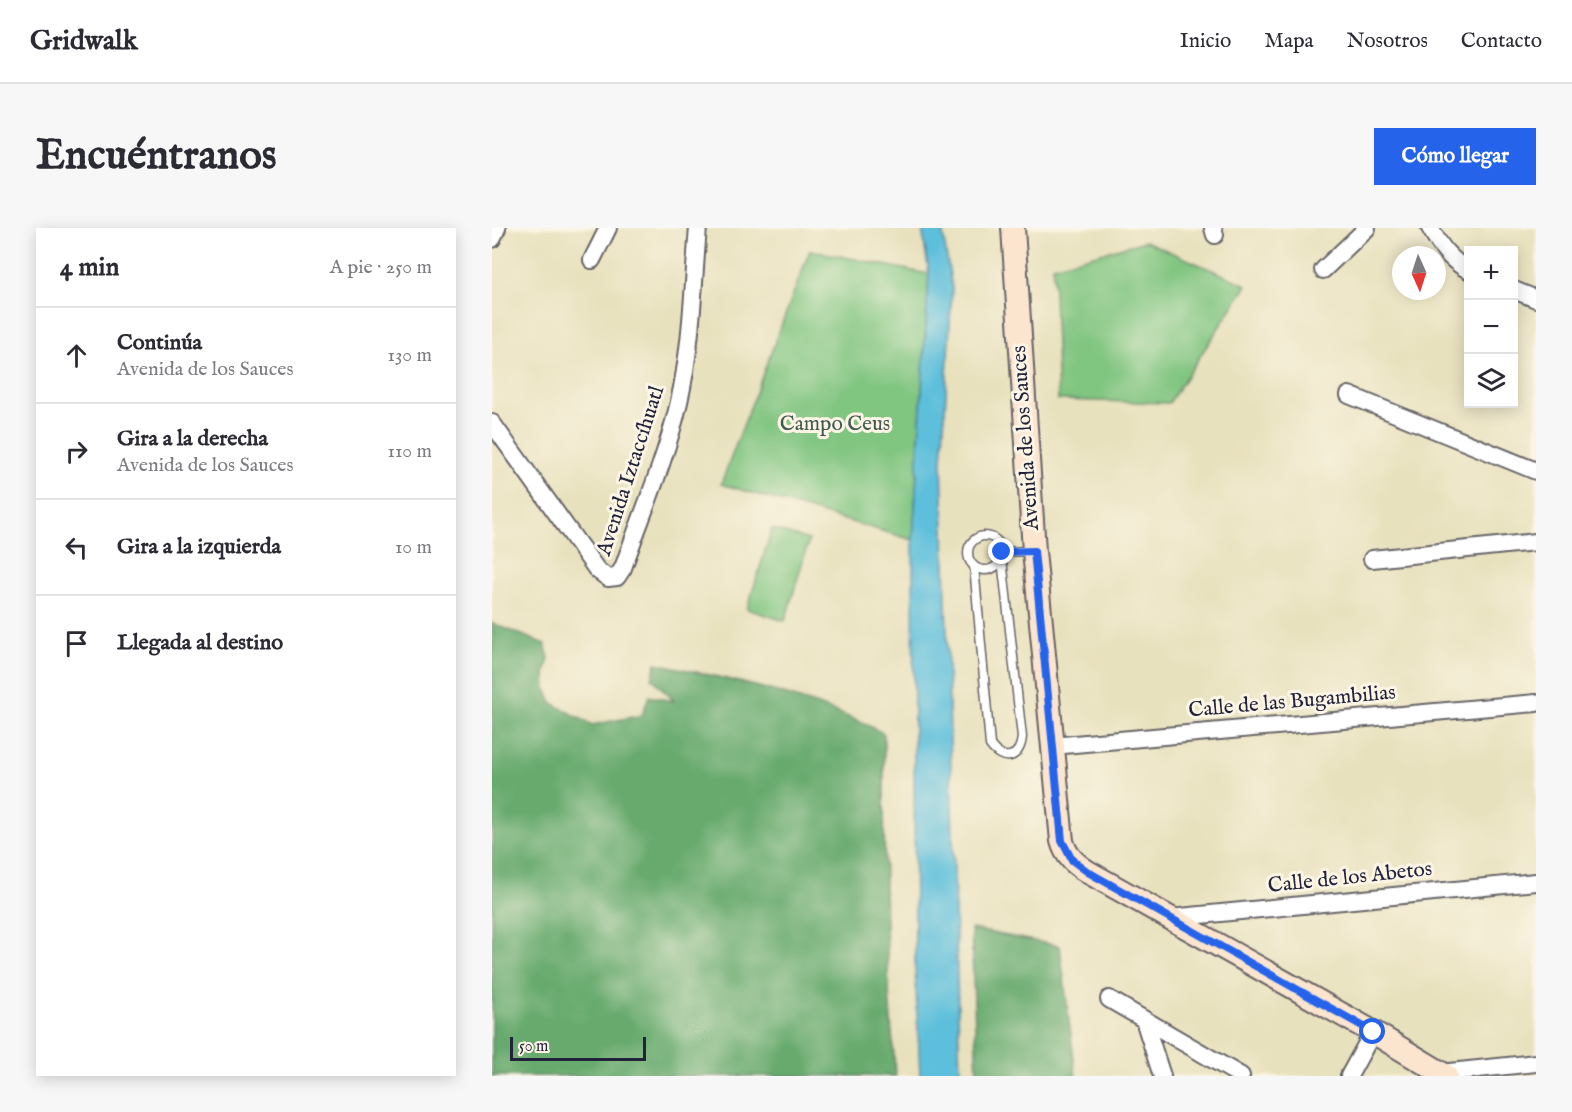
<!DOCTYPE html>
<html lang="es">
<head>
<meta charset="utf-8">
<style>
  body { margin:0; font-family:"IM FELL English",serif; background:#f7f7f7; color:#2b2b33 }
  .controls { position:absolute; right:18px; top:18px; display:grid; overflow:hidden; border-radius:0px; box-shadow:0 3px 15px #0003 }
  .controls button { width:54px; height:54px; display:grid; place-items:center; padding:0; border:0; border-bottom:2px solid #e1e1e2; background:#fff; color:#2b2b33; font:30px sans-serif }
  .compass { position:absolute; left:900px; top:18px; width:54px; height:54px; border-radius:50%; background:#fff; box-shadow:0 3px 15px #0003; rotate:177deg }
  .scale { position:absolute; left:18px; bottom:15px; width:136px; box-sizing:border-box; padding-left:6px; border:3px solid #22223b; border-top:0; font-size:16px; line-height:21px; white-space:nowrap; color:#22223b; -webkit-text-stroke:4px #fcf5e5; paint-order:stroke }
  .stop { position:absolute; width:18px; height:18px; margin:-14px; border:4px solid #2563eb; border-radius:50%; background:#fff }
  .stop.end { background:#2563eb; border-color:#fff; box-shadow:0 2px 6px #0008 }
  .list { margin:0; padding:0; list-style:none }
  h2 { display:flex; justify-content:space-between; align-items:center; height:78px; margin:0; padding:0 24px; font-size:26px }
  h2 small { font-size:20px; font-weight:400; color:#7c7c81 }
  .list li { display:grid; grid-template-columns:39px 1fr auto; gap:18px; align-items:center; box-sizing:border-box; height:96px; padding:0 24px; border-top:2px solid #e1e1e2 }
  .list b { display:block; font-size:22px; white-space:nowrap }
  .list p { margin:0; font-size:20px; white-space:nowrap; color:#7c7c81 }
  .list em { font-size:20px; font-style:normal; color:#7c7c81 }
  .icon { flex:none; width:33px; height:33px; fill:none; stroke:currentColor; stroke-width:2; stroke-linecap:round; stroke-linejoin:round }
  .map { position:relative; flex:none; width:1044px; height:848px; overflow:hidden; border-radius:0px }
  header { display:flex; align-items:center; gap:36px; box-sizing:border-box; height:84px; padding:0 30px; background:#fff; border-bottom:2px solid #e1e1e2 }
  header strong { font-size:28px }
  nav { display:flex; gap:33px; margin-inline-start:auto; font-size:21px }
  .intro { display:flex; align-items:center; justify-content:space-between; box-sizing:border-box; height:144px; padding:0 36px }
  h1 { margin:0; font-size:42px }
  .button { padding:15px 27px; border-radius:0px; background:#2563eb; color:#fff; font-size:21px; font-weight:700 }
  main { display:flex; gap:36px; padding:0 36px }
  aside { flex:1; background:#fff; border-radius:0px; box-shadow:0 3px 15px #0003 }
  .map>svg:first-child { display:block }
  .green { fill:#80c580; stroke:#51745e; stroke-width:1.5 }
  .forest { fill:#68aa6e; stroke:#456654; stroke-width:1.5 }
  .water { fill:#5dbfdb; stroke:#40708b; stroke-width:1.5 }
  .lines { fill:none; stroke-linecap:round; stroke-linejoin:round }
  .lane-casing { stroke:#676568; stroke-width:11 }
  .street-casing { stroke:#676568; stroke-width:20 }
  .secondary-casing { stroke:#676568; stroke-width:26 }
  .lane { stroke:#fff; stroke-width:8 }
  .street { stroke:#fff; stroke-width:16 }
  .secondary { stroke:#fce5cf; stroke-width:22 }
  .route { stroke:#2563eb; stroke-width:8 }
  .labels { text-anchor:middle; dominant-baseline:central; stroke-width:6; stroke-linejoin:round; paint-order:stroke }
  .park-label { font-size:21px; fill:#435b53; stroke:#fcf5e5 }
  .street-label { font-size:21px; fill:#22223b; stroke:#fcf5e5 }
</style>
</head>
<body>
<header>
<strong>Gridwalk</strong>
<nav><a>Inicio</a><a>Mapa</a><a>Nosotros</a><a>Contacto</a></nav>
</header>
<div class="intro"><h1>Encuéntranos</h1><a class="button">Cómo llegar</a></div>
<main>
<aside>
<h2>4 min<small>A pie · 250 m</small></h2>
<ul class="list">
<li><svg class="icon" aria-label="ahead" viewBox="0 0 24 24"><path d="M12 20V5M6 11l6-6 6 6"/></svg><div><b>Continúa</b><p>Avenida de los Sauces</p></div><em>130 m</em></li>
<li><svg class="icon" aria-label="right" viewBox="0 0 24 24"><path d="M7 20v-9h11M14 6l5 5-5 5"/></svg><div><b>Gira a la derecha</b><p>Avenida de los Sauces</p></div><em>110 m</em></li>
<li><svg class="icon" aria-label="left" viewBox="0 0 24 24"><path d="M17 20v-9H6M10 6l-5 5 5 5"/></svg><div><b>Gira a la izquierda</b></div><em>10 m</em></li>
<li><svg class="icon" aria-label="arrive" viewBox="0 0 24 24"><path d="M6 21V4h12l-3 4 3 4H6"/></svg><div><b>Llegada al destino</b></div></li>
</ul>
</aside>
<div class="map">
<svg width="1044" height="848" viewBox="0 0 1044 848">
  <rect width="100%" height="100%" fill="#fcf5e5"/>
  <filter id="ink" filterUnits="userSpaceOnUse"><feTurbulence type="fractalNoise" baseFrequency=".0167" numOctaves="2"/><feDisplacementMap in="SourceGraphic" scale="12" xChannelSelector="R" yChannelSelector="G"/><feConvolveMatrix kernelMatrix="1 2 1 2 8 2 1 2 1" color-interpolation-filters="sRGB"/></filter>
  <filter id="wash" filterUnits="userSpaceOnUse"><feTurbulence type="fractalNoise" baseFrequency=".008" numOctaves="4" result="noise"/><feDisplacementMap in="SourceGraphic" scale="24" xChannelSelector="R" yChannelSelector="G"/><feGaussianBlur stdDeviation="1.35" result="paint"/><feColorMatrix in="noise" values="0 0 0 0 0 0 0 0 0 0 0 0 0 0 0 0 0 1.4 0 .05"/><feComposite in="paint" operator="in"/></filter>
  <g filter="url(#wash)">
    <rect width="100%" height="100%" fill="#e8e1bd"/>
    <path class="green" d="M653 13 755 57 677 175 566 172 561 38Z
      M318 22 437 46 421 312 229 256Z
      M280 301 317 312 293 393 255 381Z"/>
    <path class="forest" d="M0 395 53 416 57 430 53 446 54 461 60 475 100 497 150 487 157 468 182 473 160 450 164 435C223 448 281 460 337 481 356 489 375 495 392 506 392 620 392 734 404 848H0Z
      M479 701 568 718 584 848H485Z"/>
    <path class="water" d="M430 0H450L460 60 450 235 468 848H428L423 740 421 312 437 46Z"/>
  </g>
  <g filter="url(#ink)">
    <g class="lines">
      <g class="lane-casing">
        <path id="lane" d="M476 325a17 17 0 1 1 34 0a17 17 0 1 1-34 0Z
          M510 324 541 323
          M482 338 498 517C510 534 528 532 530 509L510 331"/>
      </g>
      <g class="street-casing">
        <path id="street" d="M721 0 723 7
          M938 0C948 18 958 32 976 42
          M0 11 5 0
          M100 32 116 0
          M831 42 875 0
          M1022 62 1044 71
          M857 167 1044 243
          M0 195 105 342 116 350 125 349 131 340C150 286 174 231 187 174 200 117 201 58 206 0
          M880 331 1044 314
          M560 518 1044 475
          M678 690 1044 654
          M617 771 749 848
          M652 792 670 848
          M948 845 1044 835
          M857 848 881 804"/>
      </g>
      <g class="secondary-casing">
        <path id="secondary" d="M521 0 542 323 570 613C574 628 583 636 596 644L881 804 954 848"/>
      </g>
      <use href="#lane" class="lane"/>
      <use href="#street" class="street"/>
      <use href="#secondary" class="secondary"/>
    </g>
  </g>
  <g class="lines" filter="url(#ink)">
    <path class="route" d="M510 324 542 323 570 613 580 632 596 644 881 804"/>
  </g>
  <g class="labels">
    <g class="park-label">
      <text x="343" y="196">Campo Ceus</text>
    </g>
    <g class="street-label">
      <text transform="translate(534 210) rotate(-94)">Avenida de los Sauces</text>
      <text transform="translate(139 243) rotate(-72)">Avenida Iztaccíhuatl</text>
      <text transform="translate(800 474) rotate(-5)">Calle de las Bugambilias</text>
      <text transform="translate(858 650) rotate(-6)">Calle de los Abetos</text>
    </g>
  </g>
</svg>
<div class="controls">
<button>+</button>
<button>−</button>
<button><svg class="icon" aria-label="layers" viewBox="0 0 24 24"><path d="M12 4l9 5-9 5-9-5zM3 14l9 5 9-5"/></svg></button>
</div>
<svg class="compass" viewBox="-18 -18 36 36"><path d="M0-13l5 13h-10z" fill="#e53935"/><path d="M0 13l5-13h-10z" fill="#7c7c81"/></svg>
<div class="scale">50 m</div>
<div class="stop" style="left:881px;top:804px"></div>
<div class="stop end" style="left:510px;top:324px"></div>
</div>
</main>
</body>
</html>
